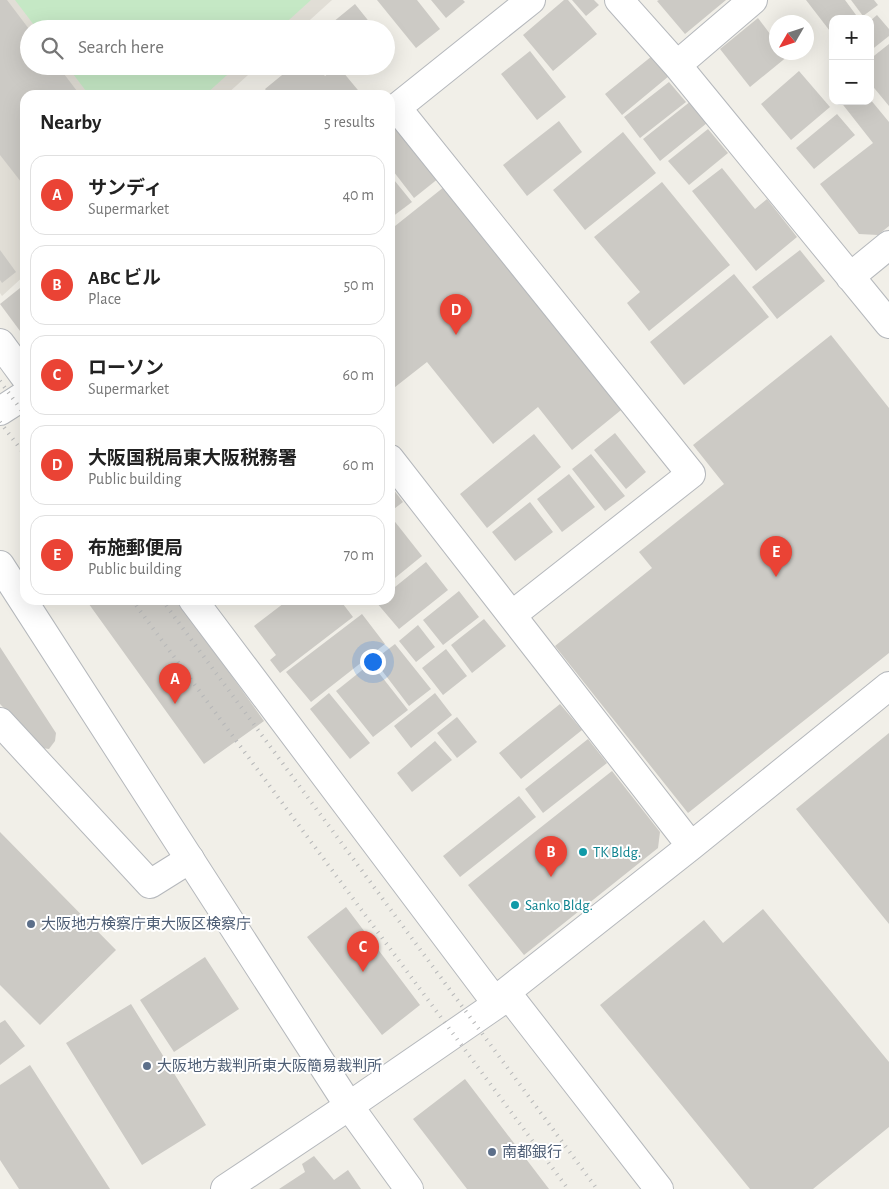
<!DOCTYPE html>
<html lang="en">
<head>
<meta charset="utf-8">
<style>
  body { margin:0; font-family:"Alegreya Sans","Noto Sans JP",sans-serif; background:#f2f2f2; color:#222 }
  .controls { position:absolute; right:15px; top:15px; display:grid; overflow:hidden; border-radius:10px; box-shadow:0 5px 20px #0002 }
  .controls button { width:45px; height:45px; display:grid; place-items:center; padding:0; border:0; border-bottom:1px solid #e0e0e0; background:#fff; color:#222; font:25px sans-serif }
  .compass { position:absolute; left:769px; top:15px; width:45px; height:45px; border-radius:50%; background:#fff; box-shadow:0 5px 20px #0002; rotate:231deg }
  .you { position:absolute; left:372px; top:661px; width:18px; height:18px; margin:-12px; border:4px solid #fff; border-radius:50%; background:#1a73e8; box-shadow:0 0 0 8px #1a73e833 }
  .badge { display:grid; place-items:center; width:32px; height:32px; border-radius:50%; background:#ea4335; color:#fff; font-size:16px; font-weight:700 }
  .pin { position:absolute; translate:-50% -41px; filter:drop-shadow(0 1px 2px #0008) }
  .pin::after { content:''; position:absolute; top:26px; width:18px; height:15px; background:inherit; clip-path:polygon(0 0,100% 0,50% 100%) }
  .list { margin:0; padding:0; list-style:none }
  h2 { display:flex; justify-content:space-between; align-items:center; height:65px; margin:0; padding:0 20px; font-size:21px }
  h2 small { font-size:16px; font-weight:400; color:#767676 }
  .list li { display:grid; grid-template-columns:32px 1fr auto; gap:15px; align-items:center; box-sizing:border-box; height:80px; margin:0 10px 10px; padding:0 10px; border:1px solid #e0e0e0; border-radius:15px }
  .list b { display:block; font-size:19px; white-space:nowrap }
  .list p { margin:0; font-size:16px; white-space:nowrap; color:#767676 }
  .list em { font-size:16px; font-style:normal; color:#767676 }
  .icon { flex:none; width:28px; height:28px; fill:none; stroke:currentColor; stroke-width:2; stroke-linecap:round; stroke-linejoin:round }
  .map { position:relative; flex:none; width:889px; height:1189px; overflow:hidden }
  .search { position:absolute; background:#fff; box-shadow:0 5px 20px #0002; left:20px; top:20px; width:375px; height:55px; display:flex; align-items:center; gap:12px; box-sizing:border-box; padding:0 18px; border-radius:28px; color:#767676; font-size:19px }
  .panel { position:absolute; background:#fff; box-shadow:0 5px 20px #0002; left:20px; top:90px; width:375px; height:515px; border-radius:15px }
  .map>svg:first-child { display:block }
  .education { fill:#e1ded6 }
  .green { fill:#c5e8c5 }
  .building { fill:#cccac5 }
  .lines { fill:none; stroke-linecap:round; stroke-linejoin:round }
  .minor-casing { stroke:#b5b8bc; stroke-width:30 }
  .tertiary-casing { stroke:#b5b8bc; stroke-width:30 }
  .minor { stroke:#fff; stroke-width:28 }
  .tertiary { stroke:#fff; stroke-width:28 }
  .rail { stroke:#b6b7b8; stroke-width:4; stroke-dasharray:1 6; stroke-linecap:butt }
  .culture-dot { fill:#0f9aa8; stroke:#fff; stroke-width:2 }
  .service-dot { fill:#5c6f8a; stroke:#fff; stroke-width:2 }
  .labels { text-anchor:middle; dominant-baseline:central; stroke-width:4; stroke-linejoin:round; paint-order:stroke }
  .culture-label { font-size:15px; fill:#0d838f; stroke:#fff; text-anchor:start }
  .service-label { font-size:15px; fill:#4e5e75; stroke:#fff; text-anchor:start }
</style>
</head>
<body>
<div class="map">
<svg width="889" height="1189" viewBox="0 0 889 1189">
  <rect width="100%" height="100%" fill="#f1efe8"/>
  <path class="education" d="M0 0H332L300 29H29V66H258L226 95H25V275L2 296 0 293Z"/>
  <path class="green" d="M15 0H311L279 29H37Z
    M67 66H237L205 95H89Z"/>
  <path class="building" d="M0 0H7L29 29V66H58L80 95H25V187L0 155Z
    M377 0H417L440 29 416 48Z
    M431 0H463L465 2 446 18Z
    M564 0H568L597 34 553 71 523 35Z
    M572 0H594L599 5 586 16Z
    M659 0H726L685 34 657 1Z
    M806 0H845L859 19H833V35Z
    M851 0H874L878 5 863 16Z
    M355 4 375 29H328L327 27Z
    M877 15 889 29V36L870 51V21Z
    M758 18 776 42V52H785L788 56 750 87 720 49Z
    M889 44V106L870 83V59Z
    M530 51 566 97 537 120 501 74Z
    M652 56 669 76 622 115 605 94Z
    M293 66H317L325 76 338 66 362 95H270L265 89Z
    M799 71 830 107 791 140 761 104Z
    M669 82 686 102 640 138 624 117Z
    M870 99 889 122V226L878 235 859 234 820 184 873 143 840 101H870Z
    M691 101 707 123 660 161 643 139Z
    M837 114 855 135 814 169 796 148Z
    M559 121 582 152 527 196 503 165Z
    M398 125 439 178 414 198 390 167V131Z
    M708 129 728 153 689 185 668 161Z
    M623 132 656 173 585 230 553 190Z
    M722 168 755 209 767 199 797 237 756 271 692 191Z
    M390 175 412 202 392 217 390 214Z
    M662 182 730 265 649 331 627 303 640 292 594 237Z
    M449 183 626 406 572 450 538 407 493 444 427 362 390 391V230Z
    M0 250 16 272 2 283 0 280Z
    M800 250 825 281 777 319 752 287Z
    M734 274 769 317 684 385 650 342Z
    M25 284V333L23 335 0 304Z
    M831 335 889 408V653L688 813 555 646 652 568 639 552 724 484 693 445Z
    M615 433 646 472 626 489 594 450Z
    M534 434 561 467 487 528 460 494Z
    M591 454 625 496 605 511 572 469Z
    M569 474 595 507 562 532 537 499Z
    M390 485 403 502 390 512Z
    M530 502 553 532 515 561 492 532Z
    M392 518 422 556 390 582V519Z
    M426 562 448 590 399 629 376 602 378 600H390V591Z
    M459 591 479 617 443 645 423 620Z
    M86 600H177L264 721 204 764Z
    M288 600H340L353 617 280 673 270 660 276 655 254 626Z
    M362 614 385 644 311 702 286 672Z
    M484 619 506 646 472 673 451 645Z
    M418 625 435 647 416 662 399 641Z
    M395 644 431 689 409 706 374 660Z
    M0 647 56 733 55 741 49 749 42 748 0 704Z
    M446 649 467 676 443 695 422 668Z
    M371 663 408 710 373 737 336 691Z
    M329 693 370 743 350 759 310 709Z
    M435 693 452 715 411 748 394 726Z
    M560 704 582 730 521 779 499 753Z
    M457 717 477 742 457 758 437 733Z
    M889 733V924L796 809Z
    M588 739 607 763 543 813 525 789Z
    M435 741 452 760 412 792 397 773Z
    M612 771 660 832 658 848 524 955 468 885Z
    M519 796 536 817 460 877 443 856Z
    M0 832 116 950 40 1025 0 985Z
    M346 907 420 1005 382 1035 307 937Z
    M763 909 889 1062V1127L813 1189H750L600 1005 704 920 723 943Z
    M205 957 239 1009 174 1052 140 1000Z
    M131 1004 206 1125 142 1165 66 1043Z
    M5 1020 25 1046 0 1065V1023Z
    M30 1065 110 1189H19L0 1160V1085Z
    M465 1079 549 1189H467L413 1119Z
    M314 1156 334 1180 348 1170 361 1189H279L305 1172 302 1164Z"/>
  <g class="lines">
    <g class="minor-casing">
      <path id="minor" d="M619 0 677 65 889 324
        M677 65 753 0
        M397 108 691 474 512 615
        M390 113 531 0
        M850 277 889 245
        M0 343 25 377
        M0 411 25 395
        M390 459 691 846
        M193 600 497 1004
        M0 722 150 884 190 859
        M506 992 659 1189
        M225 1189 349 1106 497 1004 506 992 691 846 889 686"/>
    </g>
    <g class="tertiary-casing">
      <path id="tertiary" d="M0 565 349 1106 409 1189"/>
    </g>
    <use href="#minor" class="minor"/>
    <use href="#tertiary" class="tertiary"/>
    <path class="rail" d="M0 381 25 415
      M0 422 25 455
      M132 600 568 1189
      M162 600 597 1189"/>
  </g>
  <g class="culture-dot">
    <circle cx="583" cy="852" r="5"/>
    <circle cx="515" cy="905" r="5"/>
  </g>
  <g class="service-dot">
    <circle cx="31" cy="924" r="5"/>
    <circle cx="147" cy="1066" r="5"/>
    <circle cx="492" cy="1152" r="5"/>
  </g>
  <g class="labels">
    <g class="culture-label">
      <text x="593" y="852">TK Bldg.</text>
      <text x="525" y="905">Sanko Bldg.</text>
    </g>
    <g class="service-label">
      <text x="41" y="924">大阪地方検察庁東大阪区検察庁</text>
      <text x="157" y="1066">大阪地方裁判所東大阪簡易裁判所</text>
      <text x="502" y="1152">南都銀行</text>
    </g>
  </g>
</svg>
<div class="controls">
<button>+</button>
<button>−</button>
</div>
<svg class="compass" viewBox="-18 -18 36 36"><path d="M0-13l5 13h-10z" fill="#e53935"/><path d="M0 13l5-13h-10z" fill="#767676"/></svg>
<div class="you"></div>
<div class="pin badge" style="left:175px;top:704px">A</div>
<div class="pin badge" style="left:551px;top:877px">B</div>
<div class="pin badge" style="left:363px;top:972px">C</div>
<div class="pin badge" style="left:456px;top:335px">D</div>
<div class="pin badge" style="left:776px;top:577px">E</div>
<div class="search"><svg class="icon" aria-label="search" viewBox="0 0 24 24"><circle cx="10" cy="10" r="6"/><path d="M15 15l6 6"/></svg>Search here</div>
<section class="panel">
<h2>Nearby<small>5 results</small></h2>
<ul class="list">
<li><span class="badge">A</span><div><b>サンディ</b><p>Supermarket</p></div><em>40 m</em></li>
<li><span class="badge">B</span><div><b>ABC ビル</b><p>Place</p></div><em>50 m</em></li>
<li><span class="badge">C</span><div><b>ローソン</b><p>Supermarket</p></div><em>60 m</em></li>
<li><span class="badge">D</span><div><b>大阪国税局東大阪税務署</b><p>Public building</p></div><em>60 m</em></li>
<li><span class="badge">E</span><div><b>布施郵便局</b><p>Public building</p></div><em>70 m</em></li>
</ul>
</section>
</div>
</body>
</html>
